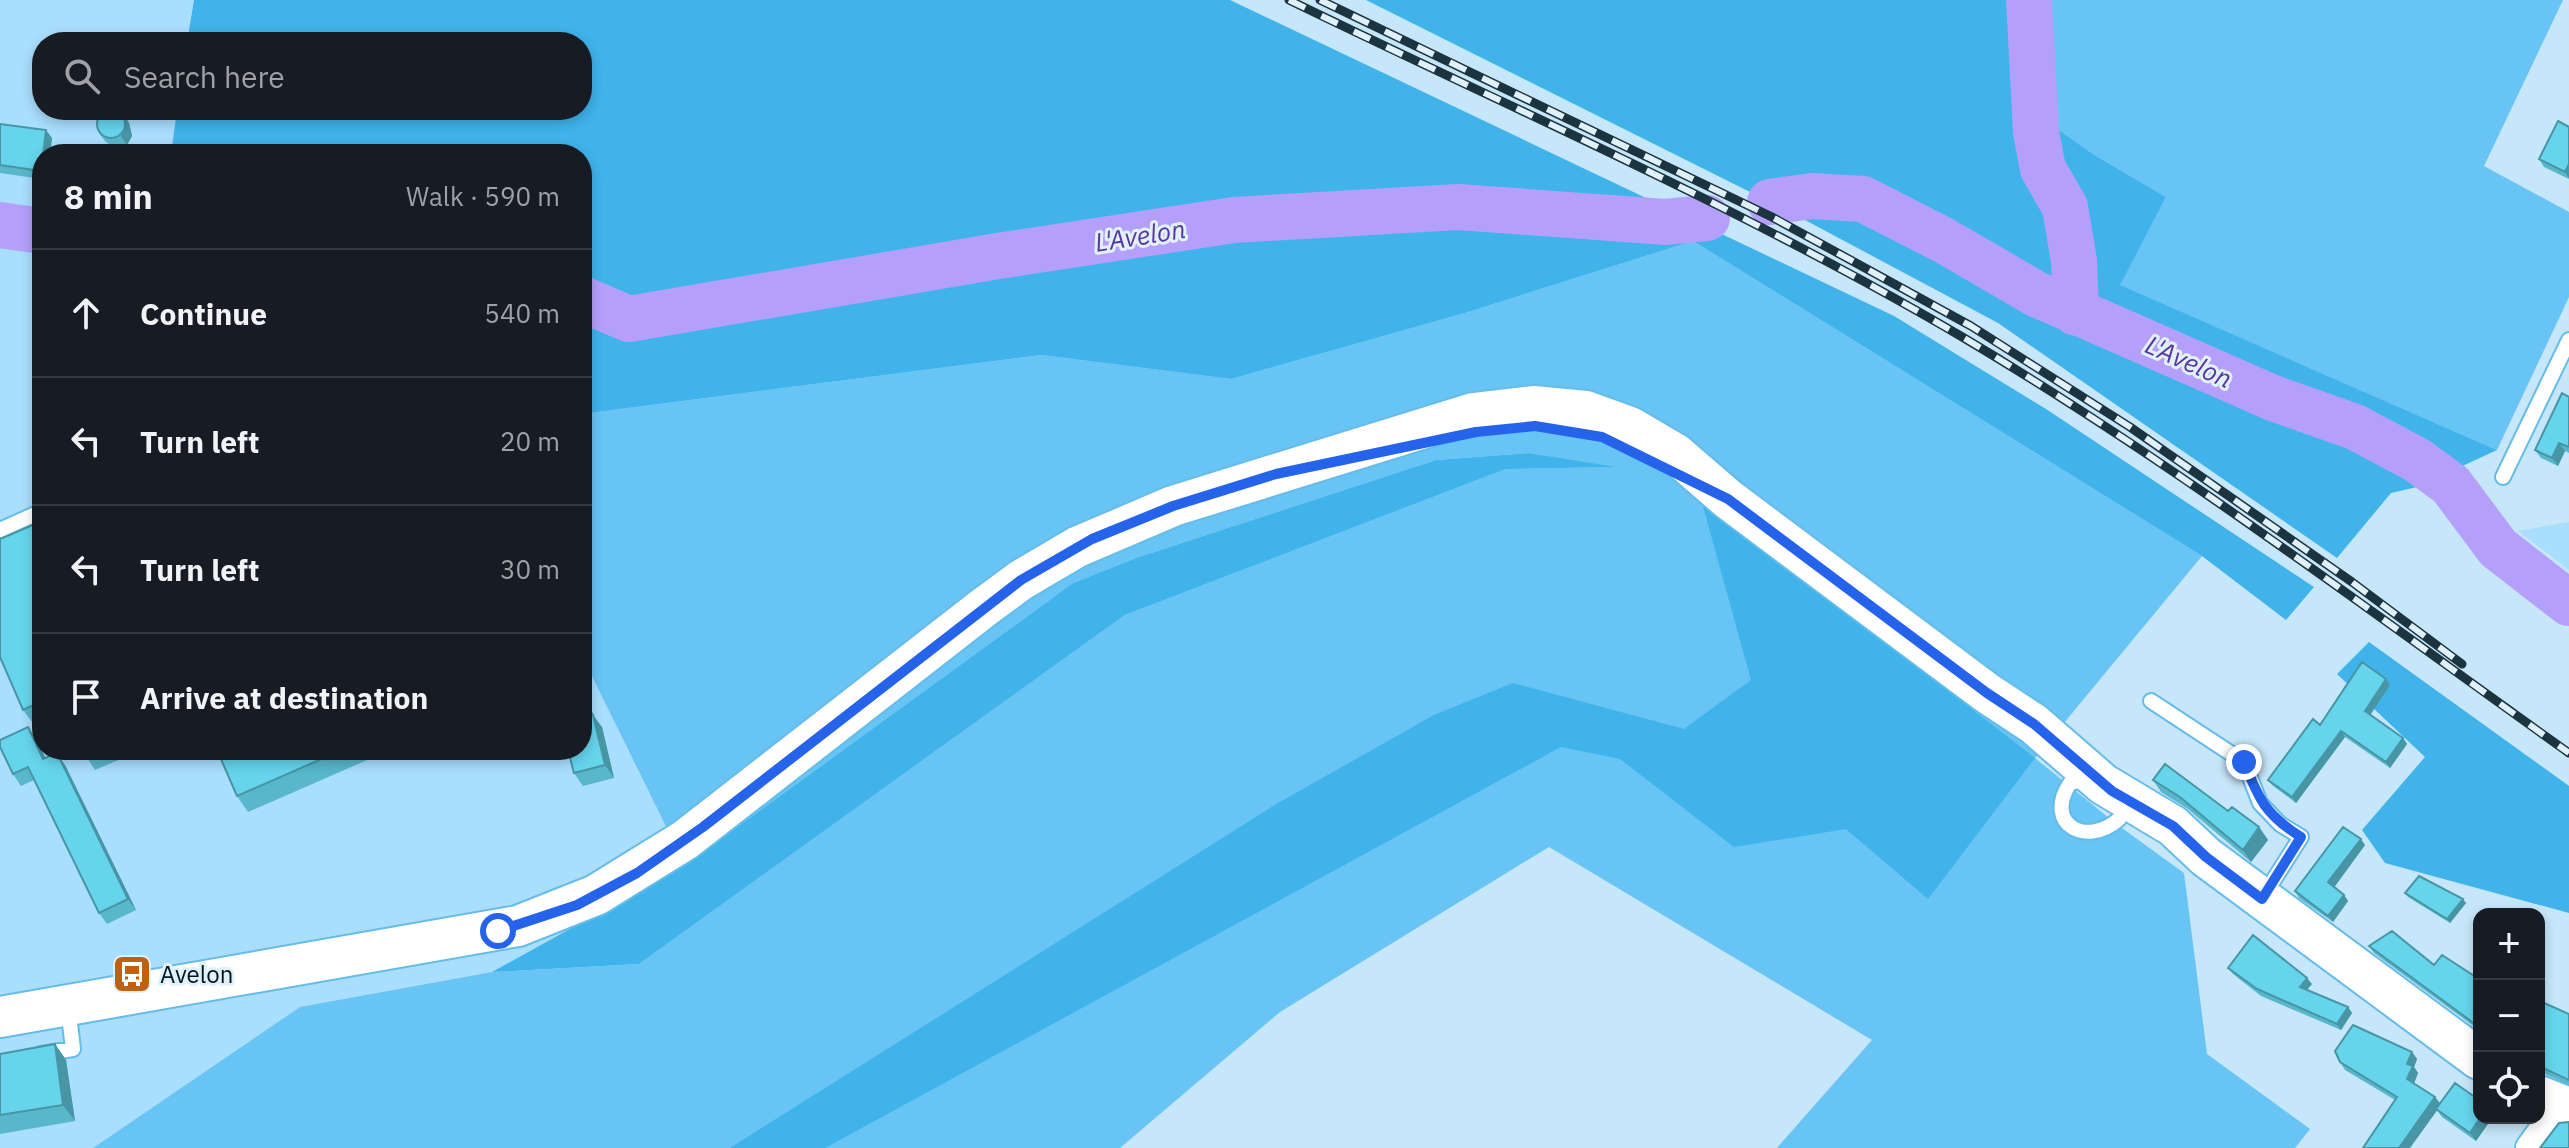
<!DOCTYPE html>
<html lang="en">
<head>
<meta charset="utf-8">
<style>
  body { margin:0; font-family:"IBM Plex Sans",sans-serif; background:#242831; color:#f1f3f6 }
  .controls { position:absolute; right:24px; bottom:24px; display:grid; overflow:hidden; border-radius:16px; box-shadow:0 4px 12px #0003 }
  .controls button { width:72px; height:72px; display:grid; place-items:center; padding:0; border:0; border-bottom:2px solid #363941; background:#171b24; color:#f1f3f6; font:40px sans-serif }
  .stop { position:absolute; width:24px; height:24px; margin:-18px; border:6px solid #2563eb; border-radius:50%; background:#fff }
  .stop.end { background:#2563eb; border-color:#fff; box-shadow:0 2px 8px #0008 }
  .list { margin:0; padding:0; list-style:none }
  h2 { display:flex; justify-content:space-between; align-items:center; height:104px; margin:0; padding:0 32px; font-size:34px }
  h2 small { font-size:26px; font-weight:400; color:#9ea1a6 }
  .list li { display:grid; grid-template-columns:52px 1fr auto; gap:24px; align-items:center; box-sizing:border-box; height:128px; padding:0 32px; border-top:2px solid #363941 }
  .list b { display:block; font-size:30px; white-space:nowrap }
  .list em { font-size:26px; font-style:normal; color:#9ea1a6 }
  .icon { flex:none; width:44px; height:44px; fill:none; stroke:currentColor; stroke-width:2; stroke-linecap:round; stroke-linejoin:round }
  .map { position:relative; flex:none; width:2569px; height:1148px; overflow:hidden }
  .search { position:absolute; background:#171b24; box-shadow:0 4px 12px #0003; left:32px; top:32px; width:560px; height:88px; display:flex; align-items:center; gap:20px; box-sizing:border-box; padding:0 28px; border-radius:32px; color:#9ea1a6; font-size:30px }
  .panel { position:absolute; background:#171b24; box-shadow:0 4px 12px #0003; left:32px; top:144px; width:560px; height:616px; border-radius:32px }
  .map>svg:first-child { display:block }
  .built { fill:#a9defd }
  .green { fill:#67c4f4 }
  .forest { fill:#3fb3ea }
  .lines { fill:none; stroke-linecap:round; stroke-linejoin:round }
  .river { stroke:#b4a0fb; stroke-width:46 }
  .service-casing { stroke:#66bce9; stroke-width:18 }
  .minor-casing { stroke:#66bce9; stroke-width:32 }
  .secondary-casing { stroke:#66bce9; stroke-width:44 }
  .service { stroke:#fff; stroke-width:14 }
  .minor { stroke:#fff; stroke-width:28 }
  .secondary { stroke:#fff; stroke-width:40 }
  .rail-casing { stroke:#1c3340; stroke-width:9 }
  .rail { stroke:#e1f1fa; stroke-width:6; stroke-dasharray:18; stroke-linecap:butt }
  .wall { fill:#58b7cb }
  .shaded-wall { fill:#4795a5 }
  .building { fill:#66d5ec; stroke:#4795a5; stroke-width:2 }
  .route { stroke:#2563eb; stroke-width:10 }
  .labels { text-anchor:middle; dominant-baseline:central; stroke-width:6; stroke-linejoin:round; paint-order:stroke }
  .poi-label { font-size:24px; fill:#001521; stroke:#e1f1fa; text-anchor:start }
  .water-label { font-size:26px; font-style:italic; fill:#58379e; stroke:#e1f1fa }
</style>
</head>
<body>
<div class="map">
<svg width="2569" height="1148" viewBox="0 0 2569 1148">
  <rect width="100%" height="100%" fill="#c6e6f9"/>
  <path class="built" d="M0 0H194L187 42H42V110H177L171 154H42V750H582V656L685 865 492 972 300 1007 93 1148H0Z
    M2569 522V570L2518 531Z"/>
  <path class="green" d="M2017 0H2563L2484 166 2569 212V297L2497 450 2119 285 2166 197 2093 154 2025 106Z
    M1693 241 2202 556 2035 758 2115 823 2184 873 2207 1054 2310 1129 2295 1148H1777L1872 1040 1549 847 1280 1012 1120 1148H93L300 1007 492 972 639 964 1125 615 1506 469 1609 467 1529 453 1436 460 1136 558 1073 583 685 865 582 656V414L1041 355 1231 379 1465 313Z"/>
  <path class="forest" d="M194 0H1230L1894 316 2046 409 2314 587 2286 620 2202 556 1693 241 1465 313 1231 379 1041 355 582 414V154H171L177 110H582V42H187Z
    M1366 0H2017L2025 106 2093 154 2166 197 2120 285 2497 450 2417 487 2391 493 2337 558 1998 323 1790 212Z
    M1529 453 1615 467 1506 469 1125 615 639 964 492 972 685 865 1073 583 1136 558 1436 460Z
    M1701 499 2035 758 1928 899 1846 829 1734 847 1620 759 1561 747 825 1148H730L1278 803 1434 715 1513 683 1684 729 1751 680Z
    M2369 642 2569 786V913L2385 863 2362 830 2425 757 2337 674Z"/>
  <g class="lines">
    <path class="river" d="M2029 0 2036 132 2043 169 2065 207 2074 261 2076 313
      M1770 202 1812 196 1863 199 1945 241 2036 294 2273 398 2355 427 2417 460 2451 485 2498 548 2569 603
      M0 225 42 231
      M582 299 629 319 998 256 1234 220 1458 207 1665 222 1707 218"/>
    <g class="service-casing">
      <path id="service" d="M2503 477 2569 340
        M0 530 42 511
        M2151 701 2244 762 2260 803 2280 824 2301 837 2264 895
        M2087 779 2070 783C2043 824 2086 848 2119 819
        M41 1054 73 1049 68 1007"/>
    </g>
    <g class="minor-casing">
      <path id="minor" d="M2530 1148 2561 1105"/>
    </g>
    <g class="secondary-casing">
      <path id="secondary" d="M0 1017 518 926 596 895 685 840 983 608 1021 580 1077 547 1173 506 1473 413 1533 406 1586 411 1630 427 1676 454 1728 499 1987 693 2034 724 2103 784 2173 826 2206 857 2479 1059
        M2539 1096 2569 1108"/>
    </g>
    <use href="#service" class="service"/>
    <use href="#minor" class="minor"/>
    <use href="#secondary" class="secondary"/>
    <g class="rail-casing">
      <path id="rail" d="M1289 0C1515 110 1747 210 1964 338 2173 462 2371 612 2569 753
        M1320 0 1772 217 1971 326 2130 427 2352 582 2462 664"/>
    </g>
    <use href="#rail" class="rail"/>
  </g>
  <path class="wall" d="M123 114 129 123 132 136 127 145 113 147 105 141 99 133Z
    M0 124 52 138 50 154H42V179L0 173Z
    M2569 127V179L2544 167 2539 159Z
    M2569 397V453L2565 451 2558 466 2541 458 2535 450Z
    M42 521V723L35 726 23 710Z
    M2386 679 2390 685 2370 715 2403 738 2407 744 2390 768 2345 737 2296 803 2272 785 2268 780 2320 725Z
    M602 727 614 778 583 786 574 773Z
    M36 739 45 758 65 765 136 910 107 924 99 913 34 780 21 786 13 774Z
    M82 750H142L95 770Z
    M217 750H390L248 812 237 796Z
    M2153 780 2228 811 2259 827 2268 840 2251 862 2188 809 2161 792Z
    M2365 845 2334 887 2344 895 2348 901 2333 922 2299 898 2295 891Z
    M2405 893 2466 903 2450 923 2408 897Z
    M2369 946 2479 979V1030L2374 953Z
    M2228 968 2312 984 2307 990 2348 1007 2352 1013 2341 1030 2261 996 2233 974Z
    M2539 1007 2569 1014V1085L2539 1071Z
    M55 1044 66 1060 75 1121 0 1134V1054Z
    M2412 1052 2417 1059 2414 1067 2418 1073 2414 1083 2435 1097 2440 1103 2479 1118H2492L2476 1141 2442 1117 2437 1110 2395 1100 2345 1070 2340 1062Z"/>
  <path class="shaded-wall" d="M123 114 129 123 132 136 127 145 121 136Z
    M46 130 52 138 50 154H43Z
    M2569 164V178L2565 172Z
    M2559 443 2565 451 2558 466 2552 458Z
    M2386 679 2390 685 2369 717 2365 711Z
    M593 715 602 727 614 778 605 765Z
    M28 727 36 739 52 771 43 759Z
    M2341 731 2345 737 2296 803 2292 797Z
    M2403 738 2407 744 2390 768 2386 762Z
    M57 753 65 765 136 910 128 899Z
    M2259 827 2268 840 2251 862 2243 850Z
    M2361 839 2365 845 2333 889 2328 882Z
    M2344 895 2348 901 2333 922 2328 916Z
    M2463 899 2466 903 2450 923 2447 919Z
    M2307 978 2312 984 2304 993 2300 987Z
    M2348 1007 2352 1013 2341 1030 2337 1024Z
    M55 1044 66 1060 75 1121 63 1105Z
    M2412 1052 2417 1059 2414 1067 2418 1073 2413 1086 2407 1079V1064Z
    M2435 1097 2441 1105 2410 1148H2399Z
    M2480 1118H2492L2476 1141 2470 1133Z"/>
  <path class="building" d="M97 124a14 14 0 1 1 28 0a14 14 0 1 1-28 0Z
    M2558 121 2569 127V164L2565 172 2539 159Z
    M0 124 46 130 41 171 0 165Z
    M2562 393 2569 397V447L2559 443 2552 458 2535 450Z
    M42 521V701L23 710 0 657V539Z
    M2362 662 2386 679 2365 711 2403 738 2386 762 2341 731 2292 797 2268 780 2313 719 2320 725Z
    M582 700 593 715 605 765 574 773 568 750H582Z
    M28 727 43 759 57 753 128 899 99 913 28 767 13 774 0 747V740Z
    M82 750H93L83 754Z
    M217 750H342L237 796Z
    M2165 764 2228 811 2232 807 2259 827 2243 850 2180 797 2153 780Z
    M2343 827 2361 839 2328 882 2344 895 2328 916 2295 891Z
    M2419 876 2463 899 2447 919 2405 893Z
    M2392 931 2434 965 2442 955 2479 979V1027L2369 946Z
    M2253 935 2307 978 2300 987 2348 1007 2337 1024 2257 989 2228 968Z
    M2542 1002 2569 1014V1080L2539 1066V1007Z
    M2353 1025 2412 1052 2407 1064 2413 1066 2407 1079 2435 1097 2399 1148H2363L2397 1097 2340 1062 2335 1051Z
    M55 1044 63 1105 0 1115V1054Z
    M2455 1083 2479 1100V1118H2480L2470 1133 2436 1109Z
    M2569 1122V1148H2540L2559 1123Z"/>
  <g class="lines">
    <path class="route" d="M498 931 577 905 637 873 703 827 1021 580 1092 539 1173 506 1276 474 1476 432 1535 426 1602 437 1728 499 1987 693 2034 724 2112 791 2173 826 2206 857 2262 899 2301 837C2266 815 2259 800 2244 762"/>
  </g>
  <defs>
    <g id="bus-square" transform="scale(2)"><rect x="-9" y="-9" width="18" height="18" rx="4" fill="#be6212" stroke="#e1f1fa"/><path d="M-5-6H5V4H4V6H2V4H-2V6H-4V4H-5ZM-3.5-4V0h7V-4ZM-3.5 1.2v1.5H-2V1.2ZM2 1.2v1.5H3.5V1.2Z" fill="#fff"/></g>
  </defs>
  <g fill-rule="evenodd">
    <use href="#bus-square" x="132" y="974"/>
  </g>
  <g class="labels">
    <g class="poi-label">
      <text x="160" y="974">Avelon</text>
    </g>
    <g class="water-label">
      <text transform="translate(1140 235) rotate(-9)">L'Avelon</text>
      <text transform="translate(2189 361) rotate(24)">L'Avelon</text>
    </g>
  </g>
</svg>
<div class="controls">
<button>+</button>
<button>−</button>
<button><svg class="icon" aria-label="locate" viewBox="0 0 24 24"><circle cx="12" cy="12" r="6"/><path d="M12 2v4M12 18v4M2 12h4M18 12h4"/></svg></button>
</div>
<div class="stop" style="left:498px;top:931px"></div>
<div class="stop end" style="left:2244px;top:762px"></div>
<div class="search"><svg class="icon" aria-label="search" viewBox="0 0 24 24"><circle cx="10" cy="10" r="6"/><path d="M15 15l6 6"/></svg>Search here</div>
<section class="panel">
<h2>8 min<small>Walk · 590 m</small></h2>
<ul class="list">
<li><svg class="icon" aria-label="ahead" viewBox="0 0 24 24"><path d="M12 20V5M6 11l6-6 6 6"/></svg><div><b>Continue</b></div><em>540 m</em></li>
<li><svg class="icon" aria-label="left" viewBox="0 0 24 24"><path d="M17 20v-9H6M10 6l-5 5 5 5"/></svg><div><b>Turn left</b></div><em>20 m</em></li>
<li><svg class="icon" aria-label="left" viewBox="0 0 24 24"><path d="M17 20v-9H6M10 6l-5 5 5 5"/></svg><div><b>Turn left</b></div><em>30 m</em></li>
<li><svg class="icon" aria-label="arrive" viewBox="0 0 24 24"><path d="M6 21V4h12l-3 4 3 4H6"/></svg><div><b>Arrive at destination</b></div></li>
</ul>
</section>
</div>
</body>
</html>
